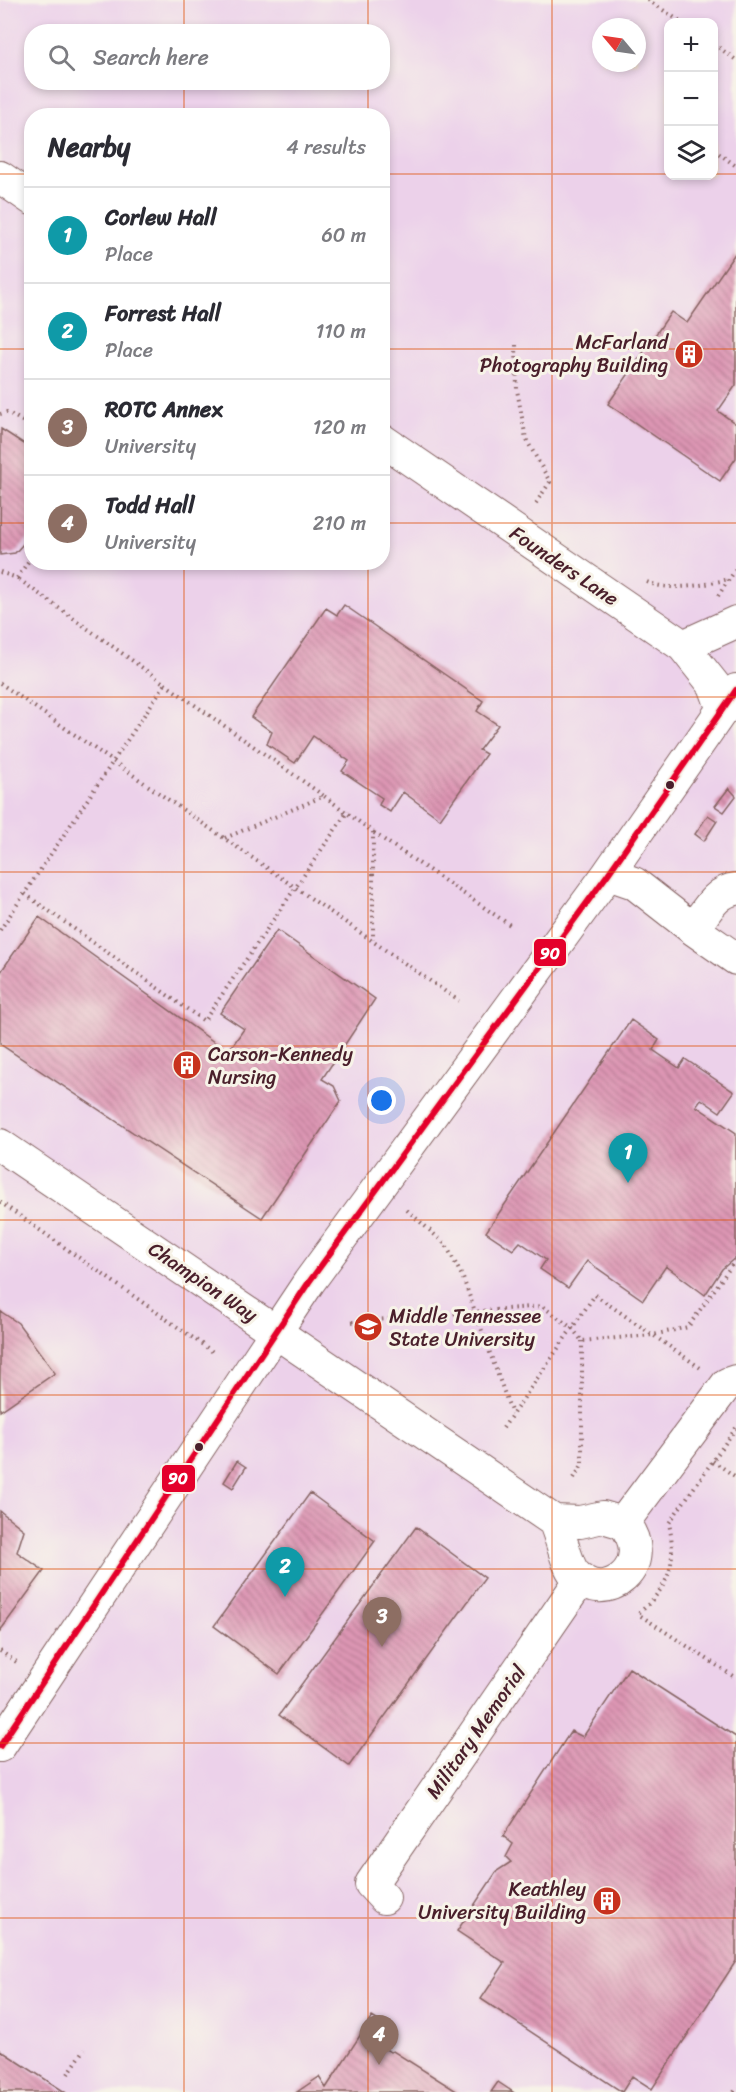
<!DOCTYPE html>
<html lang="en">
<head>
<meta charset="utf-8">
<style>
  body { margin:0; font-family:Sriracha,sans-serif; background:#f2f2f3; color:#2b2b33 }
  .controls { position:absolute; right:18px; top:18px; display:grid; overflow:hidden; border-radius:12px; box-shadow:0 3px 9px #0003 }
  .controls button { width:54px; height:54px; display:grid; place-items:center; padding:0; border:0; border-bottom:2px solid #e1e1e2; background:#fff; color:#2b2b33; font:30px sans-serif }
  .compass { position:absolute; left:592px; top:18px; width:54px; height:54px; border-radius:50%; background:#fff; box-shadow:0 3px 9px #0003; rotate:299deg }
  .you { position:absolute; left:382px; top:1101px; width:21px; height:21px; margin:-15px; border:4px solid #fff; border-radius:50%; background:#1a73e8; box-shadow:0 0 0 9px #1a73e833 }
  .badge { display:grid; place-items:center; width:39px; height:39px; border-radius:50%; background:#c8321e; color:#fff; font-size:20px; font-weight:700 }
  .pin { position:absolute; translate:-50% -50px; filter:drop-shadow(0 2px 3px #0008) }
  .pin::after { content:''; position:absolute; top:32px; width:21px; height:18px; background:inherit; clip-path:polygon(0 0,100% 0,50% 100%) }
  .list { margin:0; padding:0; list-style:none }
  h2 { display:flex; justify-content:space-between; align-items:center; height:78px; margin:0; padding:0 24px; font-size:26px }
  h2 small { font-size:20px; font-weight:400; color:#7c7c81 }
  .list li { display:grid; grid-template-columns:39px 1fr auto; gap:18px; align-items:center; box-sizing:border-box; height:96px; padding:0 24px; border-top:2px solid #e1e1e2 }
  .list b { display:block; font-size:22px; white-space:nowrap }
  .list p { margin:0; font-size:20px; white-space:nowrap; color:#7c7c81 }
  .list em { font-size:20px; font-style:normal; color:#7c7c81 }
  .icon { flex:none; width:33px; height:33px; fill:none; stroke:currentColor; stroke-width:2; stroke-linecap:round; stroke-linejoin:round }
  .map { position:relative; flex:none; width:736px; height:2092px; overflow:hidden }
  .search { position:absolute; background:#fff; box-shadow:0 3px 9px #0003; left:24px; top:24px; width:366px; height:66px; display:flex; align-items:center; gap:15px; box-sizing:border-box; padding:0 21px; border-radius:24px; color:#7c7c81; font-size:22px }
  .panel { position:absolute; background:#fff; box-shadow:0 3px 9px #0003; left:24px; top:108px; width:366px; height:462px; border-radius:24px }
  .map>svg:first-child { display:block }
  .built { fill:#ecd1ea; fill-rule:evenodd }
  .building { fill:url(#building-back-hatch) }
  .lines { fill:none; stroke-linecap:round; stroke-linejoin:round }
  .minor-casing { stroke:#866362; stroke-width:34 }
  .path { stroke:#866362; stroke-width:4; stroke-dasharray:1.5 4.5; stroke-linecap:butt }
  .minor { stroke:#fff; stroke-width:32 }
  .bus-1-casing { stroke:#f7f3e8; stroke-width:10 }
  .bus-1 { stroke:#e4002b; stroke-width:6 }
  .grid { fill:none; stroke:#e0560e; stroke-width:1.5; stroke-opacity:0.55 }
  .bus-dot { fill:#4a1f2b; stroke:#f7f3e8; stroke-width:2 }
  .labels { text-anchor:middle; dominant-baseline:central; stroke-width:6; stroke-linejoin:round; paint-order:stroke }
  .poi-label { font-size:20px; fill:#4a1f2b; stroke:#f7f3e8; text-anchor:end }
  .street-label { font-size:20px; fill:#4a1f2b; stroke:#f7f3e8 }
  .line-badge { stroke:#f7f3e8; stroke-width:2 }
  .badge-label { font-size:16px; text-anchor:middle; font-weight:bold; fill:#fff }
</style>
</head>
<body>
<div class="map">
<svg width="736" height="2092" viewBox="0 0 736 2092">
  <defs>
    <pattern id="building-back-hatch" width="6" height="6" patternUnits="userSpaceOnUse" patternTransform="scale(1.5)"><rect width="6" height="6" fill="#dd96b4"/><path d="M-1 5l2 2M0 0l6 6M5-1l2 2" fill="none" stroke="#b57a93"/></pattern>
  </defs>
  <rect width="100%" height="100%" fill="#f7f3e8"/>
  <filter id="ink" filterUnits="userSpaceOnUse"><feTurbulence type="fractalNoise" baseFrequency=".0167" numOctaves="2"/><feDisplacementMap in="SourceGraphic" scale="12" xChannelSelector="R" yChannelSelector="G"/><feConvolveMatrix kernelMatrix="1 2 1 2 8 2 1 2 1" color-interpolation-filters="sRGB"/></filter>
  <filter id="wash" filterUnits="userSpaceOnUse"><feTurbulence type="fractalNoise" baseFrequency=".008" numOctaves="4" result="noise"/><feDisplacementMap in="SourceGraphic" scale="24" xChannelSelector="R" yChannelSelector="G"/><feGaussianBlur stdDeviation="1.35" result="paint"/><feColorMatrix in="noise" values="0 0 0 0 0 0 0 0 0 0 0 0 0 0 0 0 0 1.4 0 .05"/><feComposite in="paint" operator="in"/></filter>
  <g filter="url(#wash)">
    <rect width="100%" height="100%" fill="#f4e2c9"/>
    <path class="built" d="M0 0H736V2092H0ZM668 22H714V176H668ZM601 27H637V63H601ZM32 32H382V82H32ZM32 116H382V562H32Z"/>
    <g id="blocks">
      <path class="building" d="M736 252V385L718 411 736 424V458L720 481 608 404 671 312 687 323Z
        M1 429 32 449V534L15 553 0 555Z
        M344 605 483 701 477 711 498 725 479 750 486 754 440 819 403 792 390 812 379 805 382 798 342 771 349 761 313 736 295 763 267 744 272 732 251 717 326 608 337 615Z
        M729 788 736 796 724 812 715 806Z
        M708 815 717 821 704 841 695 834Z
        M39 917 228 1052 244 1029 220 1013 277 930 375 999 322 1079 334 1086 341 1101 262 1218 0 1044V973Z
        M631 1020 659 1040 653 1050 679 1068 685 1059 734 1092 720 1112 701 1099 696 1106 736 1133V1257L722 1269 705 1295 666 1266 643 1300 587 1261 568 1288 540 1269 546 1260 520 1242 513 1250 486 1232Z
        M0 1311 18 1323 55 1373 0 1411Z
        M237 1461 246 1467 233 1488 224 1482Z
        M310 1493 375 1541 279 1674 214 1626Z
        M0 1511 24 1530 17 1552 44 1571 0 1631Z
        M416 1527 485 1578 349 1766 279 1715Z
        M629 1668 736 1737V1961L652 2089 632 2076 622 2092 481 1999 505 1963 457 1931 497 1871 511 1862 506 1857 513 1844 503 1836 571 1731 583 1737Z
        M372 2017 386 2026 375 2042 390 2052 393 2051 458 2092H297L319 2077 326 2088Z
        M0 2050 65 2092H0Z
        M498 2082 513 2092H491Z"/>
    </g>
  </g>
  <g filter="url(#ink)">
    <use href="#blocks" fill-opacity="0" stroke="#866362" stroke-width="1.5"/>
    <g class="lines">
      <g class="minor-casing">
        <path id="minor" d="M0 177 32 199
          M382 440 683 646 714 685 723 710
          M683 646 736 622
          M608 874 634 883 693 929C705 914 715 891 736 889
          M693 929 736 959
          M0 1145 554 1521C561 1535 566 1563 574 1573 604 1609 659 1564 623 1523L603 1517 580 1522 554 1521
          M623 1523 727 1384 736 1381
          M0 1746 309 1282 608 874 736 690
          M384 1898 371 1884 581 1579"/>
      </g>
      <path class="path" d="M648 0 681 22
        M714 44 736 60
        M714 150 736 166
        M516 345 517 390 526 439 550 482 534 506
        M0 414 7 412 32 427
        M0 572 17 578 32 556
        M647 582C671 592 704 585 729 579
        M718 596 736 569
        M0 683 459 1001
        M165 684 324 796
        M374 833 510 925
        M225 838 324 796 373 832V940
        M25 894 204 1021 348 811
        M0 930 165 684 17 578
        M0 1202 213 1352
        M407 1210 446 1245 463 1278 512 1414
        M352 1322 542 1306 572 1328 582 1341 653 1335 688 1327 736 1259
        M503 1428 595 1295 702 1369
        M736 1428 669 1523C677 1566 670 1585 638 1614L736 1678
        M713 1461 736 1477
        M574 1478 582 1465V1341
        M0 1651 18 1663
        M68 2074 85 2049
        M734 2092 736 2089"/>
      <use href="#minor" class="minor"/>
      <g class="bus-1-casing">
        <path id="bus-1" d="M0 1746 309 1282 608 874 736 690"/>
      </g>
      <use href="#bus-1" class="bus-1"/>
    </g>
  </g>
  <path class="grid" d="M184 0V32M368 0V32M552 0V2092M184 82V116M368 82V116M0 174H32M382 174H668M714 174H736M0 349H32M382 349H736M0 523H32M382 523H736M184 562V2092M368 562V2092M0 697H736M0 872H736M0 1046H736M0 1220H736M0 1395H736M0 1569H736M0 1743H736M0 1918H736"/>
  <defs>
    <g id="building-disc" transform="scale(1.5)"><circle r="9.5" fill="#c8321e" stroke="#f7f3e8"/><path d="M-4-6H4V6H1V3H-1V6H-4ZM-2.5-4.3h1.7v1.8h-1.7ZM.8-4.3h1.7v1.8H.8ZM-2.5-1h1.7V.8h-1.7ZM.8-1h1.7V.8H.8Z" fill="#fff"/></g>
    <g id="university-disc" transform="scale(1.5)"><circle r="9.5" fill="#c8321e" stroke="#f7f3e8"/><path d="M0-5L7-2L0 1L-7-2ZM-4 1L0 2.5L4 1V4Q0 6-4 4Z" fill="#fff"/></g>
  </defs>
  <g fill-rule="evenodd">
    <use href="#building-disc" x="689" y="354"/>
    <use href="#building-disc" x="187" y="1065"/>
    <use href="#university-disc" x="368" y="1327"/>
    <use href="#building-disc" x="607" y="1901"/>
  </g>
  <g class="bus-dot">
    <circle cx="670" cy="785" r="5"/>
    <circle cx="199" cy="1447" r="5"/>
  </g>
  <g class="labels">
    <g class="poi-label">
      <text x="668" y="342">McFarland<tspan x="668" dy="23">Photography Building</tspan></text>
      <text x="208" y="1054" text-anchor="start">Carson-Kennedy<tspan x="208" dy="23">Nursing</tspan></text>
      <text x="389" y="1316" text-anchor="start">Middle Tennessee<tspan x="389" dy="23">State University</tspan></text>
      <text x="586" y="1889">Keathley<tspan x="586" dy="23">University Building</tspan></text>
    </g>
    <g class="street-label">
      <text transform="translate(564 566) rotate(34)">Founders Lane</text>
      <text transform="translate(203 1282) rotate(34)">Champion Way</text>
      <text transform="translate(476 1732) rotate(-55)">Military Memorial</text>
    </g>
  </g>
  <g class="line-badge">
    <rect x="533" y="938" width="34" height="29" rx="6" fill="#e4002b"/>
    <rect x="161" y="1464" width="35" height="29" rx="6" fill="#e4002b"/>
  </g>
  <g class="badge-label">
    <text x="550" y="959">90</text>
    <text x="178" y="1484">90</text>
  </g>
</svg>
<div class="controls">
<button>+</button>
<button>−</button>
<button><svg class="icon" aria-label="layers" viewBox="0 0 24 24"><path d="M12 4l9 5-9 5-9-5zM3 14l9 5 9-5"/></svg></button>
</div>
<svg class="compass" viewBox="-18 -18 36 36"><path d="M0-13l5 13h-10z" fill="#e53935"/><path d="M0 13l5-13h-10z" fill="#7c7c81"/></svg>
<div class="you"></div>
<div class="pin badge" style="left:628px;top:1183px;background:#0f9aa8">1</div>
<div class="pin badge" style="left:285px;top:1597px;background:#0f9aa8">2</div>
<div class="pin badge" style="left:382px;top:1647px;background:#8d6e63">3</div>
<div class="pin badge" style="left:379px;top:2065px;background:#8d6e63">4</div>
<div class="search"><svg class="icon" aria-label="search" viewBox="0 0 24 24"><circle cx="10" cy="10" r="6"/><path d="M15 15l6 6"/></svg>Search here</div>
<section class="panel">
<h2>Nearby<small>4 results</small></h2>
<ul class="list">
<li><span class="badge" style="background:#0f9aa8">1</span><div><b>Corlew Hall</b><p>Place</p></div><em>60 m</em></li>
<li><span class="badge" style="background:#0f9aa8">2</span><div><b>Forrest Hall</b><p>Place</p></div><em>110 m</em></li>
<li><span class="badge" style="background:#8d6e63">3</span><div><b>ROTC Annex</b><p>University</p></div><em>120 m</em></li>
<li><span class="badge" style="background:#8d6e63">4</span><div><b>Todd Hall</b><p>University</p></div><em>210 m</em></li>
</ul>
</section>
</div>
</body>
</html>
